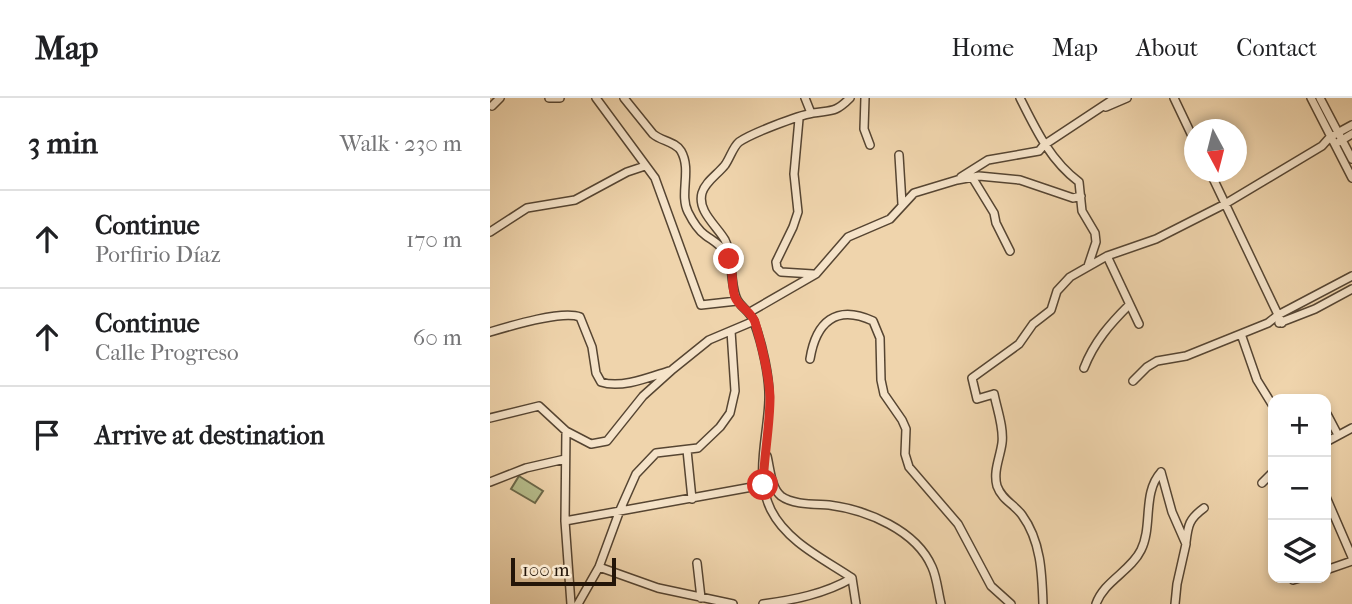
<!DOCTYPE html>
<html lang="en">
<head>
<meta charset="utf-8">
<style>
  body { margin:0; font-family:"IM FELL French Canon",serif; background:#f6f6f6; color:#202124 }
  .controls { position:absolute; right:21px; bottom:21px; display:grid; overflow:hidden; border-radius:14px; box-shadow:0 4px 10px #0003 }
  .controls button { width:63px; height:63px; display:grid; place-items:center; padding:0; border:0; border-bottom:2px solid #e0e0e0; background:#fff; color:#202124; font:35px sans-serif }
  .compass { position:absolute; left:694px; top:21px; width:63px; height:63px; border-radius:50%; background:#fff; box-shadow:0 4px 10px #0003; rotate:173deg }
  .scale { position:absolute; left:21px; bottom:18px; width:105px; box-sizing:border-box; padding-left:7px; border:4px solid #231509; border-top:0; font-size:19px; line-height:24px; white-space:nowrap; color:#231509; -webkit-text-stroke:5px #f5e3c9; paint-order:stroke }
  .stop { position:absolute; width:21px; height:21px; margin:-16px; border:5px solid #d93025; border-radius:50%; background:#fff }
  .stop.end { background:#d93025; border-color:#fff; box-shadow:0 2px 7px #0008 }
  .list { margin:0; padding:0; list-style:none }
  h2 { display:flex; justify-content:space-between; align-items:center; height:91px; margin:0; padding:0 28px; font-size:30px }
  h2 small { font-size:23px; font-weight:400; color:#757577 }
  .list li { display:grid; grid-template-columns:46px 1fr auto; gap:21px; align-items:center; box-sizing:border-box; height:98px; padding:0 28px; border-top:2px solid #e0e0e0 }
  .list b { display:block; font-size:26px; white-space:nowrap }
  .list p { margin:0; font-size:23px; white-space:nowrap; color:#757577 }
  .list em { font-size:23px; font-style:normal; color:#757577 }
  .icon { flex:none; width:38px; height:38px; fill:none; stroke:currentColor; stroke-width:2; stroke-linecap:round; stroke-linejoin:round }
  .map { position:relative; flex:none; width:862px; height:506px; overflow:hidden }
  header { display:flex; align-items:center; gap:42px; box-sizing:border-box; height:98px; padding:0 35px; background:#fff; border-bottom:2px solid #e0e0e0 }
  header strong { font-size:33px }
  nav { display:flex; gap:38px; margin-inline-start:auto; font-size:24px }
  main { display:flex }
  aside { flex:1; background:#fff }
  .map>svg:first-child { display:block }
  .green { fill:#b6bd8c; stroke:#6c694a; stroke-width:2 }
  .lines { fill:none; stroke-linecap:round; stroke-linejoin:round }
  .minor-casing { stroke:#564532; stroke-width:10 }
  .minor { stroke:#f5e3c9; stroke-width:7 }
  .route { stroke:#d93025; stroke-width:9 }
</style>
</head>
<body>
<header>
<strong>Map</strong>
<nav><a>Home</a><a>Map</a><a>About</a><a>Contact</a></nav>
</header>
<main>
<aside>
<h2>3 min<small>Walk · 230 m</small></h2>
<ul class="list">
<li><svg class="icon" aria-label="ahead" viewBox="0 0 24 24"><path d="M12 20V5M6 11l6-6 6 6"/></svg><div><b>Continue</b><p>Porfirio Díaz</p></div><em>170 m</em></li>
<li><svg class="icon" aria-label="ahead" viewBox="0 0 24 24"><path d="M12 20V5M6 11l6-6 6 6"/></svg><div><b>Continue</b><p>Calle Progreso</p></div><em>60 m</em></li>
<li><svg class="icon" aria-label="arrive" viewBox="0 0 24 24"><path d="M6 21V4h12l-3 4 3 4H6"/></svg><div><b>Arrive at destination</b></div></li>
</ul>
</aside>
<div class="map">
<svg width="862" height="506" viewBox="0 0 862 506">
  <rect width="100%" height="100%" fill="#efd4ac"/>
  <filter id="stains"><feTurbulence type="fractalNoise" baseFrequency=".00286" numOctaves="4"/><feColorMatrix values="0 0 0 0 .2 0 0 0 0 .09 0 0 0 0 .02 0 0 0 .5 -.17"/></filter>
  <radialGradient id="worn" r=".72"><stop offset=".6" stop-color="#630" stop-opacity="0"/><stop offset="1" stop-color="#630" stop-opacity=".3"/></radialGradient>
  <path class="green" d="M29 378 53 393 45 405 21 391Z"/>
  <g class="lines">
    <g class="minor-casing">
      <path id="minor" d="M59 0H70
        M106 0 165 80 211 207 247 203
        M134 0 163 36C171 43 186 44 191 53 202 72 189 96 198 114 202 122 208 132 215 137 223 143 230 146 236 155
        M315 0 321 15
        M360 0C345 15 342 12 323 15 307 18 262 35 249 44 243 49 240 60 235 67 228 76 215 84 212 95 207 113 227 128 235 142 244 159 239 181 246 199 249 209 261 213 264 224 272 245 280 280 279 302 278 338 264 378 281 412 297 444 334 461 362 480L366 506
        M375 0 374 31 380 47
        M530 0C546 32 560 62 589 84L592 113 605 135 606 144 598 168
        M684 0 704 42
        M821 0 862 80
        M830 0 862 61
        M2 8 10 0
        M616 9 637 0
        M309 21 304 76 308 114 303 129 286 164 287 170 291 174 323 176
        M847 45 862 36
        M409 57 412 106
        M720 74 792 225
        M471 79 498 62 549 53 554 47 625 0
        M482 79 504 115 506 125 520 153
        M0 134 37 110 85 102 137 74 155 68
        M617 158 649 226
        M260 214 326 176 358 139 400 121 424 95 467 82 489 78 530 82 583 100 591 98
        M789 225 825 211 862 191
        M0 234C20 228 72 212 90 219L102 249 106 275 111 284C131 291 160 279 179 273
        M751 236 767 282 783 308
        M320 261C326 224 346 206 383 223L390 240 391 282 394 296 412 322 416 331 415 356 419 369 468 426 501 488 521 506
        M594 270C604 244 620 226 639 207
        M643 283 657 269 667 263 696 258 778 225 788 217 862 178
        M837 316 848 337
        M0 320 49 308 76 333 101 346 117 343 153 298 183 271 219 242 264 223
        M76 333 75 423 81 506
        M836 344 862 330
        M197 352 202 401
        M277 358C280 370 281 390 291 398 303 407 325 406 339 407 377 412 426 432 442 469 447 480 448 494 451 506
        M671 374 682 414 696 446 687 486 685 506
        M0 384 36 370 75 361
        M772 385 783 374
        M836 399 862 459
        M75 423 273 387
        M696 444C698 427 699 421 714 410
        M207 465 211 500
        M109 469 168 490 243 506
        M836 472 862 463
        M803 482 810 480
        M88 506 109 469 130 412 146 376 166 355 208 350 230 329 240 315 245 293 241 233
        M273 506C303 502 335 496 362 480
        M553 506C552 475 551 443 532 417 524 406 512 402 507 388 503 373 510 360 512 345 514 330 507 311 504 296L487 301 482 280 529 246 543 226 561 212 567 193 580 179 617 158 666 141 735 106 832 48 840 39 862 27
        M606 506C614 483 641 473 651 452 663 428 652 395 671 374"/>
    </g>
    <use href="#minor" class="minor"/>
  </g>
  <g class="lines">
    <path class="route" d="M239 161C244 173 241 187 245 199 249 209 261 213 265 224 271 245 279 278 280 299 280 328 274 357 273 387"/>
  </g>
  <rect width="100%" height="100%" filter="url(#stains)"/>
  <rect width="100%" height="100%" fill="url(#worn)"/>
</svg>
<div class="controls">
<button>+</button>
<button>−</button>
<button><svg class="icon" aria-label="layers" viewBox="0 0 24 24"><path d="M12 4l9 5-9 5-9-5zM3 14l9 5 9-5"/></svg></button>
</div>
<svg class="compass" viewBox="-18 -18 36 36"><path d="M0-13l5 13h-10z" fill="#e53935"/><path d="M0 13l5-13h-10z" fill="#757577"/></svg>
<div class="scale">100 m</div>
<div class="stop" style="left:273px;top:387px"></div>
<div class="stop end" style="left:239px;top:161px"></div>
</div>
</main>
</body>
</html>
